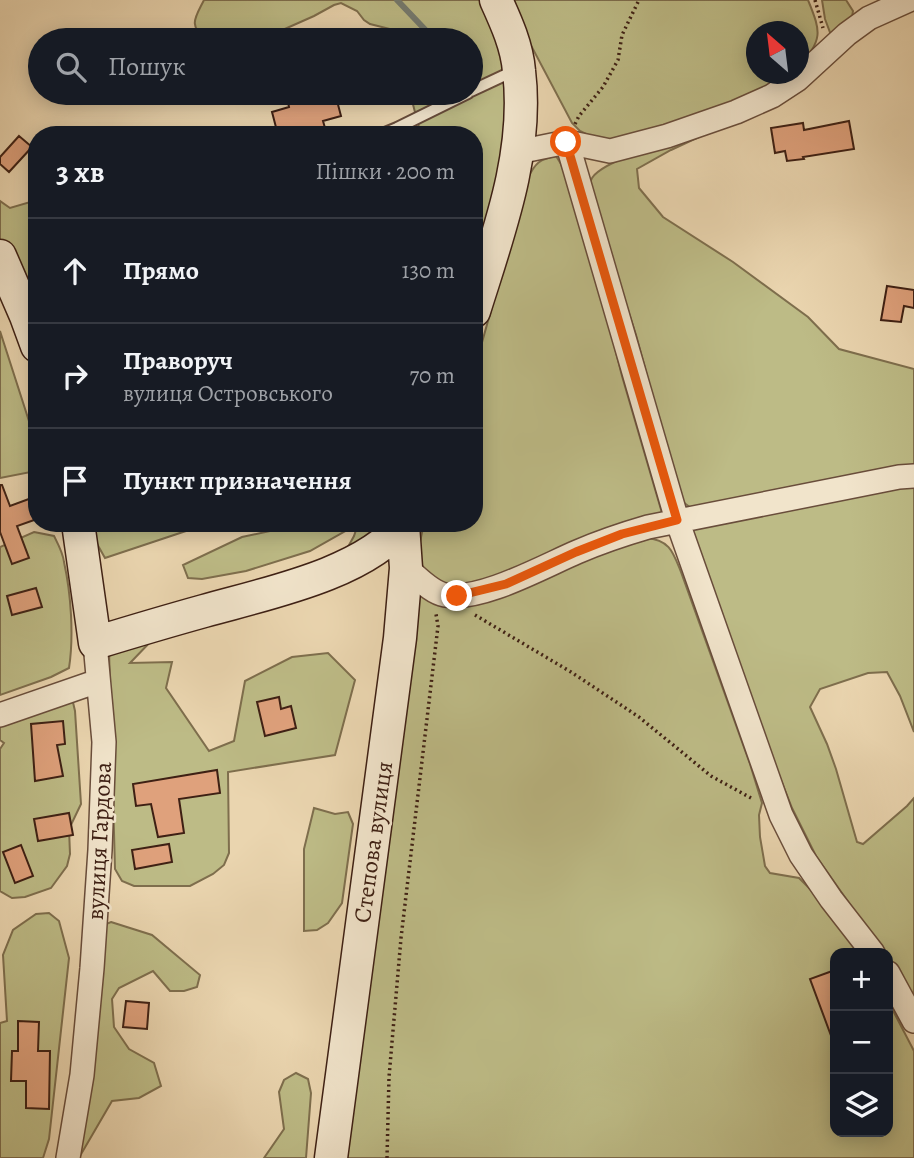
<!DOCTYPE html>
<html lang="uk">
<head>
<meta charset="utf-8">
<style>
  body { margin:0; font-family:Alegreya,serif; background:#242831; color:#f1f3f6 }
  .controls { position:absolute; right:21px; bottom:21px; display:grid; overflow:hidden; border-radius:14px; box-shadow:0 4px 18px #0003 }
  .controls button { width:63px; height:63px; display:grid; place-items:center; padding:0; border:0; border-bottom:2px solid #363941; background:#171b24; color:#f1f3f6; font:35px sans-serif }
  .compass { position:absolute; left:746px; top:21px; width:63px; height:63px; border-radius:50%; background:#171b24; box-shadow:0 4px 18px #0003; rotate:332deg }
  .stop { position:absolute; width:21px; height:21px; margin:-16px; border:5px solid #ea580c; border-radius:50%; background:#fff }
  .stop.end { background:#ea580c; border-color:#fff; box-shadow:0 2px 7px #0008 }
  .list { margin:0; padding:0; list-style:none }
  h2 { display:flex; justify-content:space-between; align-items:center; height:91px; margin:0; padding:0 28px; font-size:30px }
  h2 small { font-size:23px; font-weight:400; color:#9ea1a6 }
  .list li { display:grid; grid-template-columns:46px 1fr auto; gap:21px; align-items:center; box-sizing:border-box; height:105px; padding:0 28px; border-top:2px solid #363941 }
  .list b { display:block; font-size:26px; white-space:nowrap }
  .list p { margin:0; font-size:23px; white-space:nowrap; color:#9ea1a6 }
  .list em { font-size:23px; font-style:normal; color:#9ea1a6 }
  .icon { flex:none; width:38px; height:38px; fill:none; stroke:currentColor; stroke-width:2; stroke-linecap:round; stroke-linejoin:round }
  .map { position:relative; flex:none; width:914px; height:1158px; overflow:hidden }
  .search { position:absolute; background:#171b24; box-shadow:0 4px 18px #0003; left:28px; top:28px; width:455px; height:77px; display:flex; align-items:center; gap:18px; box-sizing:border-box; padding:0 24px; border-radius:38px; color:#9ea1a6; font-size:26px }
  .panel { position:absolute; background:#171b24; box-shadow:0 4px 18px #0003; left:28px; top:126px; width:455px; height:406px; border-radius:28px }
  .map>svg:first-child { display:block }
  .green { fill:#bdbb86; stroke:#7e6e4d; stroke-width:2 }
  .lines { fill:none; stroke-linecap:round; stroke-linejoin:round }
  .stream { stroke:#747b71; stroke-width:6 }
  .building { fill:#dfa17c; stroke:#3e2014; stroke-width:2 }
  .lane-casing { stroke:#694d3b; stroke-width:14 }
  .street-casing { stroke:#694d3b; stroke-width:26 }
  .secondary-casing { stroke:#3e2014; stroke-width:35 }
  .path { stroke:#3e2014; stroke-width:3.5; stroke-dasharray:2 3.5; stroke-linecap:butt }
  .lane { stroke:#f1e4cb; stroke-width:10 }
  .street { stroke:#f1e4cb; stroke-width:23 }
  .secondary { stroke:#f1e4cb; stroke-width:32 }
  .route { stroke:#ea580c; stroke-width:9 }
  .labels { text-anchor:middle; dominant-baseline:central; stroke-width:5; stroke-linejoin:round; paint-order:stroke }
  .street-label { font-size:24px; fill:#3e2014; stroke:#f1e4cb }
</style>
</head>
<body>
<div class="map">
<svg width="914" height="1158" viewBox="0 0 914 1158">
  <rect width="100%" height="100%" fill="#ead5af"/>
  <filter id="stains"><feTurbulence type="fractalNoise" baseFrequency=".00286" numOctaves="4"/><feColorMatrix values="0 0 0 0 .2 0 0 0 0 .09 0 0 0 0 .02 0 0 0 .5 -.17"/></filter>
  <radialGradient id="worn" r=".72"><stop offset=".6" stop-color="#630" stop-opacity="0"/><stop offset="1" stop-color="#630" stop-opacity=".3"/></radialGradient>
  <path class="green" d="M204 0H482L502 53 509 105 501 181 474 270V135H421L410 93H471V40H397L394 30 370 24 364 20 357 11 341 3 334 5 314 16 260 40H206C188 25 195 18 204 0Z
    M507 0H808C822 34 822 39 799 67V32H757V74H790L750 97 632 139 598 140 580 131 572 123Z
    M822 0H846L853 11 852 17 831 35 825 19Z
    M731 122 671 150 637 169 639 188 663 217 733 262 808 317 839 349 914 369V469L691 508 683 502 676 483 636 335 589 189C590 185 590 181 592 178 605 157 704 131 731 122Z
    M556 156 561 164 585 229 622 376 662 513 552 557 459 588 430 579 421 565 420 542 424 523H474V371L528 178C535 163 540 159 556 156Z
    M37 200V233L32 232C30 243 27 253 37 261V343L0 245V201L10 208Z
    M0 331 37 446 31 472 0 478Z
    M914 484V732L900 696 887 672 868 673 820 689 810 707 827 744 836 769 857 842 863 844 907 806 914 798V1004L888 959V953H884L816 856 792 808 775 765 693 535 695 525Z
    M91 523H210L105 558 96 542Z
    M325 523H392L343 556 354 536 358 524 310 551 246 571 202 579 188 578 183 565 242 537 293 526 318 529Z
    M34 532 54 536C58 544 63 553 64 562 71 594 74 636 69 668L51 677 0 695V547Z
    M646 538C670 540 673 552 681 572L750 764 762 803 759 815 760 837 765 866 770 873 799 878 810 889 859 953H835V1132H888V1001L914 1051V1158H339L417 589 427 596 591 555Z
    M155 637 130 663 172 662 166 688 209 751 234 741 245 681 292 657 328 653 355 680 335 755 228 772 229 853 224 865 213 874 190 886H134L122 881 115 869 109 650Z
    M72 698 75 711 81 804 69 829 70 854 67 866 51 888 25 897 12 898 0 891V749L4 743 0 740V719Z
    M314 808 335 814 348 812 353 824 342 903 328 923 317 930 304 931V849Z
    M49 913 59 921 69 958 49 1139 43 1158H0V1023L7 1021 3 955 13 930 36 914Z
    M111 922 152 935 200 975 197 987 184 991H170L153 971 119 988 112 999 114 1027 129 1049 154 1063 161 1086 139 1098 112 1101 80 1156 73 1150 99 927Z
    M296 1073 308 1079 311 1093 306 1158H264L284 1129 279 1092 284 1080Z"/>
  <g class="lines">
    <path class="stream" d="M397 0 435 40"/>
  </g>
  <path class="building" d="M286 93H335L341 116 323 121 327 135H278L272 112 289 107Z
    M849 121 854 149 803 157 804 159 787 161 785 151 775 153 771 128 803 123 804 130Z
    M19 136 32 147 9 172 0 164V157Z
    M887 286 914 290V308L904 306 901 322 881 320Z
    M0 485H2L10 506 37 496V519L17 526 29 558 12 564 0 532Z
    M36 588 42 607 12 615 7 596Z
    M279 697 281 709 291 706 296 728 265 736 257 702Z
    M63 721 65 744 57 745 63 776 35 781 31 724Z
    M217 770 220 793 179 799 184 833 158 837 151 804 136 806 133 784Z
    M69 813 73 835 38 841 34 819Z
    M169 844 172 862 135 869 132 850Z
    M21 845 33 876 15 883 3 852Z
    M835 970V1041H833L810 979Z
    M126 1001 149 1003 147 1029 123 1027Z
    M18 1021 39 1022 38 1051H50L49 1109 26 1108V1081H11L12 1051H18Z"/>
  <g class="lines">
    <g class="lane-casing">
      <path id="lane" d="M471 91 516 70
        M380 135 397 128 468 93"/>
    </g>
    <g class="street-casing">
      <path id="street" d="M567 142 677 520 781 815 801 855 831 899 873 953
        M518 152 567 142 610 151 667 136 736 112 772 96 798 79 847 34 869 18 909 0
        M406 568C418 577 430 592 445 595 480 602 544 566 577 552 600 542 624 534 648 527L899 477 914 476
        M0 715 98 681
        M888 973 914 1021
        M68 1158 82 1075 92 968 100 850 104 742 95 643"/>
    </g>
    <g class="secondary-casing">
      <path id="secondary" d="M0 256 26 316 37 346
        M474 311C498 234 529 153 519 71 517 46 506 22 496 0
        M78 523 95 643C131 632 168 621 204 611 264 594 365 574 404 523
        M331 1158 400 638 406 568 403 525"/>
    </g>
    <path class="path" d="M815 0 823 28
      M575 124 579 116 603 87 618 60 622 35 639 0
      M475 615 571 672 639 717 711 776 751 798
      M387 1158 389 1077 401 938 438 626 436 614"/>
    <use href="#lane" class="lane"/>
    <use href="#street" class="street"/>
    <use href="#secondary" class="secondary"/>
  </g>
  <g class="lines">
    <path class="route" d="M457 596 506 584 576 552 622 534 677 520 566 142"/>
  </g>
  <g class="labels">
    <g class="street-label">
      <text transform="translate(99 841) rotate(-87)">вулиця Гардова</text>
      <text transform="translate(373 842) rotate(-82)">Степова вулиця</text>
    </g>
  </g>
  <rect width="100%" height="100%" filter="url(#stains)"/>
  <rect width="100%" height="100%" fill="url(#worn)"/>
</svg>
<div class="controls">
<button>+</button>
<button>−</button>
<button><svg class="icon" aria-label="layers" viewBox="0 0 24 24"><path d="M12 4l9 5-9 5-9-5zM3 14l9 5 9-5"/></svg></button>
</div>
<svg class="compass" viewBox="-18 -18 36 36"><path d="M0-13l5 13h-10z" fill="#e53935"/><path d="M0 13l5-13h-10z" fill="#9ea1a6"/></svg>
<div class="stop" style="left:566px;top:142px"></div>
<div class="stop end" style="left:457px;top:596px"></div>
<div class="search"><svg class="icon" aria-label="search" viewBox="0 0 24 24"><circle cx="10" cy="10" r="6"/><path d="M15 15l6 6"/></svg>Пошук</div>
<section class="panel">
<h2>3 хв<small>Пішки · 200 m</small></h2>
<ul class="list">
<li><svg class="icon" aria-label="ahead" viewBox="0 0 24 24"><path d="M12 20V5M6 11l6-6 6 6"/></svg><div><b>Прямо</b></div><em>130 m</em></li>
<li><svg class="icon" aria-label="right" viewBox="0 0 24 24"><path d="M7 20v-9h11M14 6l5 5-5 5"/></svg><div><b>Праворуч</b><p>вулиця Островського</p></div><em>70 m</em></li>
<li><svg class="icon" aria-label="arrive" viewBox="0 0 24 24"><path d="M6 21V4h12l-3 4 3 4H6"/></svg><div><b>Пункт призначення</b></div></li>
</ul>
</section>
</div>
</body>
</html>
